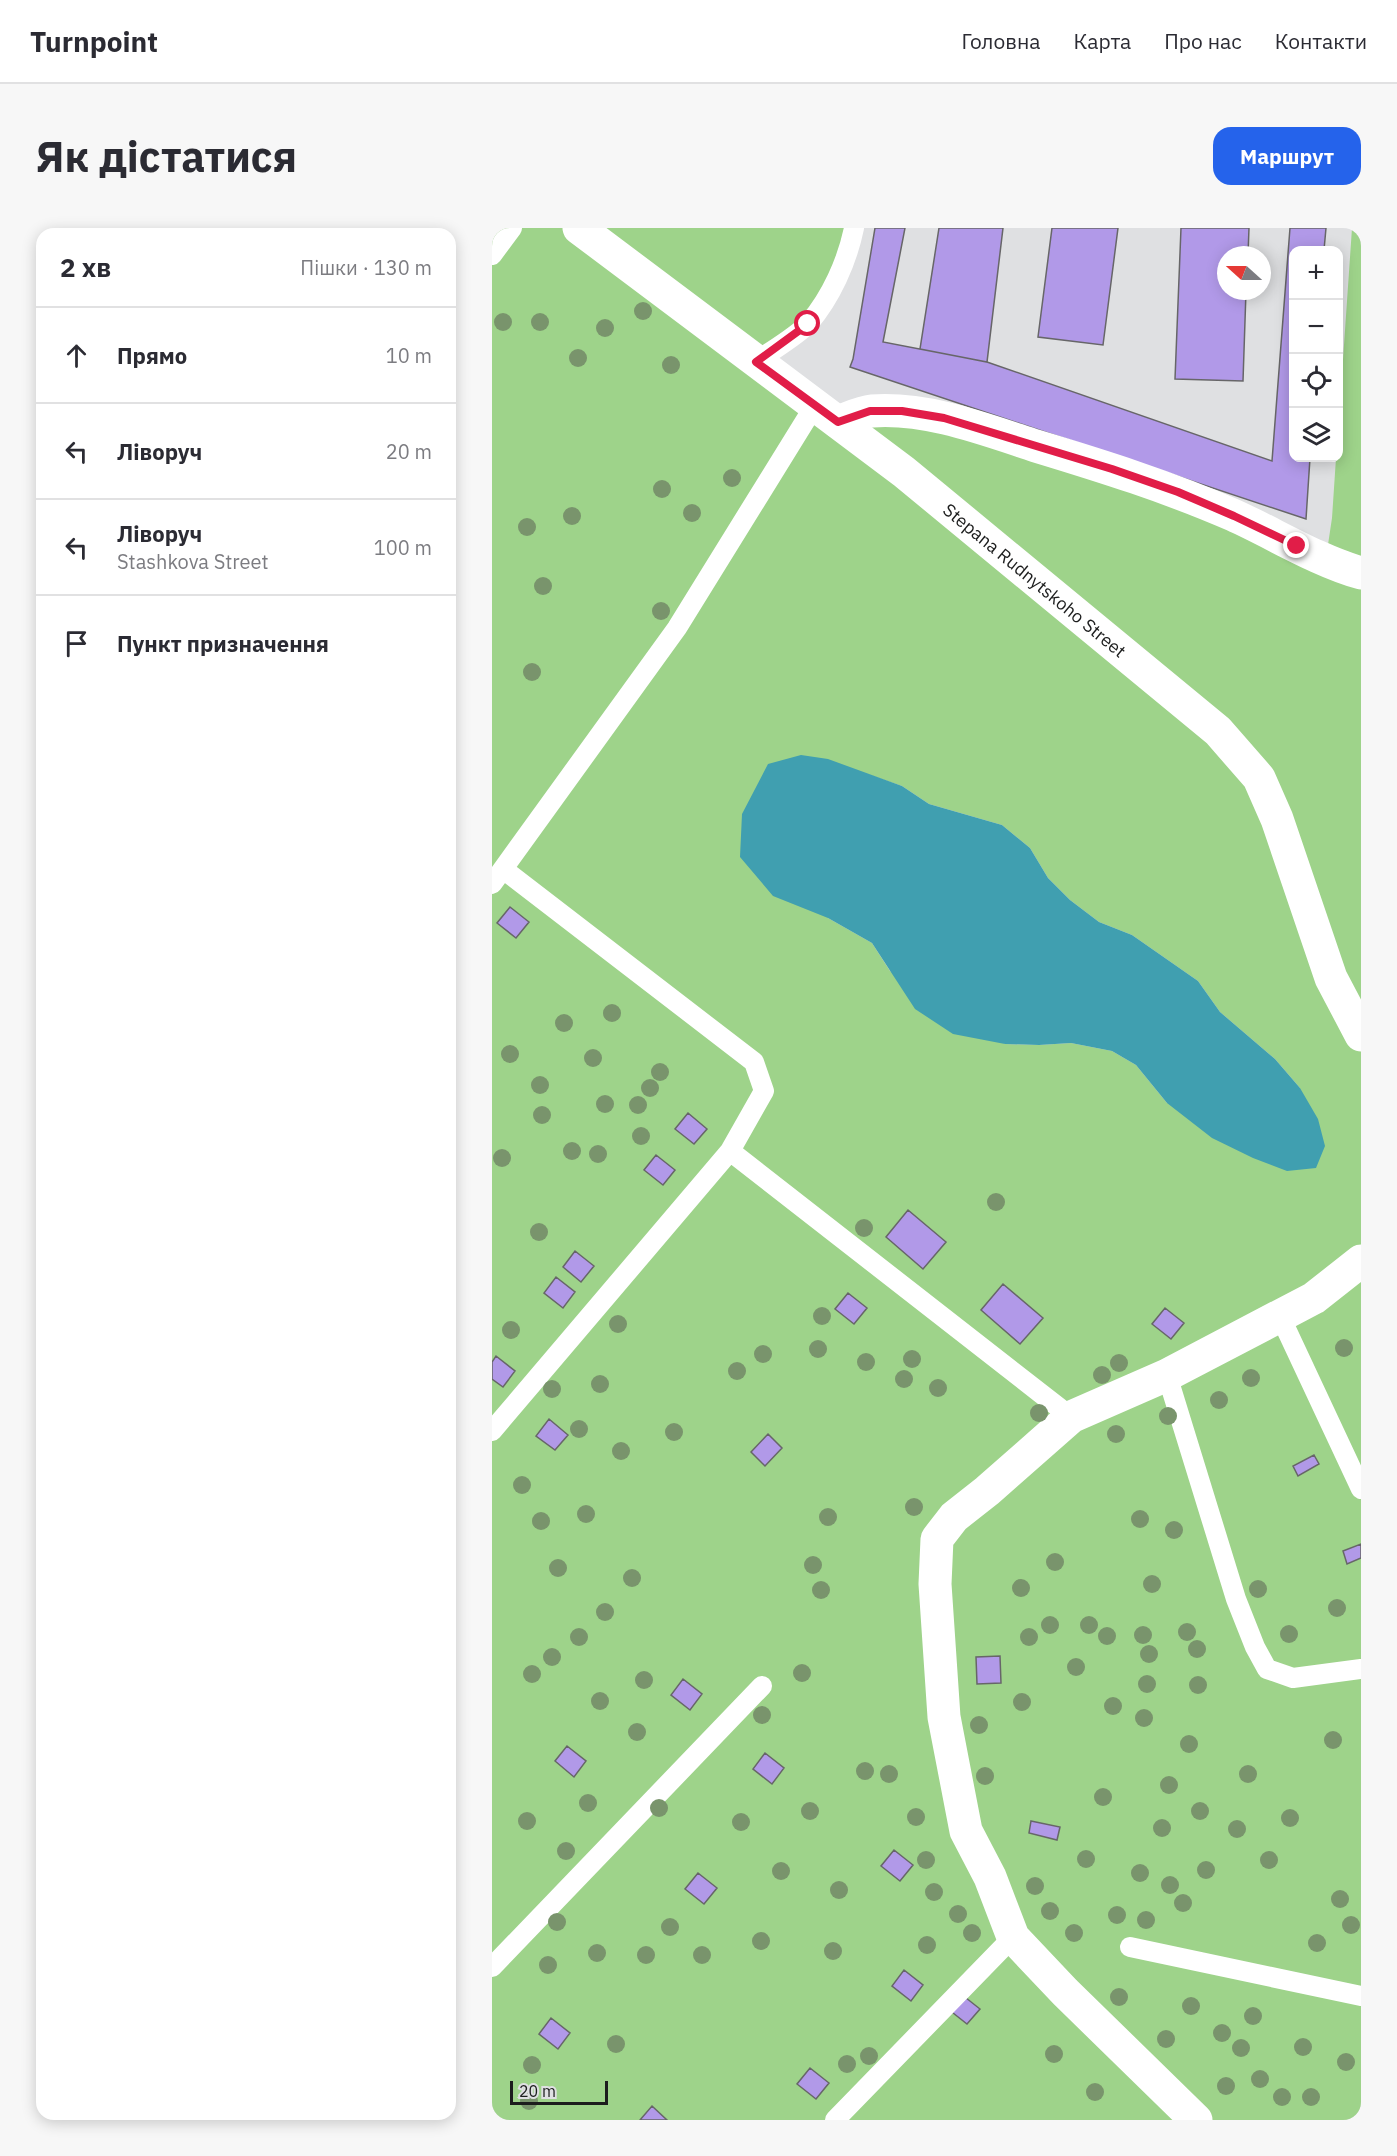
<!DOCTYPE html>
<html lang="uk">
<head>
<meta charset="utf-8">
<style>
  body { margin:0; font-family:"IBM Plex Sans",sans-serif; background:#f7f7f7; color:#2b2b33 }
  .controls { position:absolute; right:18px; top:18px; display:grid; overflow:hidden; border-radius:12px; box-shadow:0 3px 15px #0003 }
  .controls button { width:54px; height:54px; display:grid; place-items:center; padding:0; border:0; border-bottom:2px solid #e1e1e2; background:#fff; color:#2b2b33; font:30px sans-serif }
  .compass { position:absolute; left:725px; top:18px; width:54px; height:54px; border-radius:50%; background:#fff; box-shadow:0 3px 15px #0003; rotate:291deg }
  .scale { position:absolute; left:18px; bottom:15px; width:98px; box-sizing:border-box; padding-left:6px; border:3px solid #1c1d1d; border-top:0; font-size:16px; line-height:21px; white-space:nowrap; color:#1c1d1d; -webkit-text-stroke:4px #dfe0e2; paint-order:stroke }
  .stop { position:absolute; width:18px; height:18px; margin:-14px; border:4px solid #e11d48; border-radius:50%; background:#fff }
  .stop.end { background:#e11d48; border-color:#fff; box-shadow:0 2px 6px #0008 }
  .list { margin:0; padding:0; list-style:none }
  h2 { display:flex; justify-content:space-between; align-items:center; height:78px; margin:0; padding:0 24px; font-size:26px }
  h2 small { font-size:20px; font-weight:400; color:#7c7c81 }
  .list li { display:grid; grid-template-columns:39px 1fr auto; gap:18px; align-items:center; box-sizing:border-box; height:96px; padding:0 24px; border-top:2px solid #e1e1e2 }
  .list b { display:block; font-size:22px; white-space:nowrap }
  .list p { margin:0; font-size:20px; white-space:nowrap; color:#7c7c81 }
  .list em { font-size:20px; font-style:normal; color:#7c7c81 }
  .icon { flex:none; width:33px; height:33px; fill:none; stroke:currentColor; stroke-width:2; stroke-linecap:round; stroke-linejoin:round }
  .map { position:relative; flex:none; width:869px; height:1892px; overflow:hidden; border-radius:18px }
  header { display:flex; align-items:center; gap:36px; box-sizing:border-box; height:84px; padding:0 30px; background:#fff; border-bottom:2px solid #e1e1e2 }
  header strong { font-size:28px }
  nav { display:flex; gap:33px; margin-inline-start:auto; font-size:21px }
  .intro { display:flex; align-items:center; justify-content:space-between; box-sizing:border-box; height:144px; padding:0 36px }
  h1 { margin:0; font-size:42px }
  .button { padding:15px 27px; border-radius:18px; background:#2563eb; color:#fff; font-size:21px; font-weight:700 }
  main { display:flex; gap:36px; padding:0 36px }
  aside { flex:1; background:#fff; border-radius:18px; box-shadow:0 3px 15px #0003 }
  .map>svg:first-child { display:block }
  .green { fill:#9ed38a; fill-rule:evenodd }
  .water { fill:#409fb0 }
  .building { fill:#b199e8; stroke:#676668; stroke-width:1.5 }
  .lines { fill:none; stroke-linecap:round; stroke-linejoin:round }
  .lane { stroke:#fff; stroke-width:20 }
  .street { stroke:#fff; stroke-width:33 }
  .tree { fill:#79946c }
  .route { stroke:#e11d48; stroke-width:8 }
  .labels { text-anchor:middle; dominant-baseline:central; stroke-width:6; stroke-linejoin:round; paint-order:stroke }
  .street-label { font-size:18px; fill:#1c1d1d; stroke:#dfe0e2 }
</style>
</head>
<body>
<header>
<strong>Turnpoint</strong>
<nav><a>Головна</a><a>Карта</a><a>Про нас</a><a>Контакти</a></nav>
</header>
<div class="intro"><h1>Як дістатися</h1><a class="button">Маршрут</a></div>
<main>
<aside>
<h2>2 хв<small>Пішки · 130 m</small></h2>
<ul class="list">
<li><svg class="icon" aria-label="ahead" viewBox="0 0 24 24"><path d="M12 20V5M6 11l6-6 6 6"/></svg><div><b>Прямо</b></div><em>10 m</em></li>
<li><svg class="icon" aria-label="left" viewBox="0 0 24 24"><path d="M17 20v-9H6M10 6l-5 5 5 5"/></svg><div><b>Ліворуч</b></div><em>20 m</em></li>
<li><svg class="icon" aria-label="left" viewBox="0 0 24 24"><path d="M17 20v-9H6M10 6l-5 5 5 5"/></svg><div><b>Ліворуч</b><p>Stashkova Street</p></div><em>100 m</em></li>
<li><svg class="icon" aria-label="arrive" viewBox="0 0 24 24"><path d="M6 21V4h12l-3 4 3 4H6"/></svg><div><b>Пункт призначення</b></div></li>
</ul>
</aside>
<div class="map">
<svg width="869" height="1892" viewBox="0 0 869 1892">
  <rect width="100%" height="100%" fill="#dfe0e2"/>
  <path class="green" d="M0 0H362L342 57 265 133 345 194 410 183 834 330 840 290 844 230H846L847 190 860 0H869V1892H0ZM375 546 410 558 437 576 510 597 538 620 556 650 578 672 607 694 640 707 706 753 728 784 783 831 808 860 675 875 644 837 620 823 579 815 547 817 513 816 398 743 380 715 336 690Z"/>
  <path class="water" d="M309 527 336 531 410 558 437 576 510 597 538 620 556 650 578 672 607 694 640 707 706 753 728 784 783 831 808 860 826 891 833 918 824 940 795 943 761 930 720 910 675 875 644 837 620 823 579 815 547 817 513 816 461 806 423 781 380 715 336 690 281 668 248 629 250 586 276 536Z"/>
  <path class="building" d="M383 0H413L391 114 495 134 780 233 798 0H834L832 22H802V230H818L814 291 358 139 361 131Z
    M447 0H511L495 134 428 121Z
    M560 0H626L611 117 546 109Z
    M689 0H757L756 27H734V63H754L751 153 683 151Z
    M18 679 37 694 24 710 5 695Z
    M196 885 215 901 202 916 183 901Z
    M164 927 183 942 171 957 152 942Z
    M416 982 454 1014 431 1041 394 1009Z
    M83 1023 102 1038 89 1054 71 1039Z
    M64 1049 83 1064 71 1080 52 1065Z
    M511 1056 551 1090 528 1116 489 1082Z
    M356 1065 375 1080 362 1096 343 1081Z
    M673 1080 692 1095 679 1111 660 1096Z
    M4 1128 23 1143 11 1159 0 1151V1134Z
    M57 1191 76 1207 63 1222 44 1208Z
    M276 1206 290 1220 273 1238 259 1224Z
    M822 1227 827 1236 806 1248 801 1238Z
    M869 1316V1330L855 1336 851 1323Z
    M508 1428 509 1455 485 1456 484 1429Z
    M191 1451 210 1466 198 1482 179 1467Z
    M75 1518 94 1533 82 1549 63 1533Z
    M273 1525 292 1540 280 1556 261 1541Z
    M539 1593 568 1599 565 1612 537 1605Z
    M402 1622 421 1637 408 1653 389 1638Z
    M206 1645 225 1660 212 1676 193 1661Z
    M412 1742 431 1757 419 1773 400 1758Z
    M469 1766 488 1781 475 1796 456 1781Z
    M59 1790 78 1805 66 1821 47 1806Z
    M318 1840 337 1855 324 1871 305 1856Z
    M160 1878 175 1892H148Z"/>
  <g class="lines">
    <path class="lane" d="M0 27 20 0
      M265 133C279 123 305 108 317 95 339 69 355 34 362 0
      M0 656 185 400 323 177
      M238 923 579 1189
      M788 1088 869 1261
      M675 1147 744 1371 763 1419 775 1441 801 1450 869 1441
      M0 1203 238 923 272 863 262 834 11 641
      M638 1719 869 1768
      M0 1739 270 1458
      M343 1892 521 1709"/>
    <g class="street">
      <path id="s1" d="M87 0 412 244 726 503 767 550 785 591 839 750 869 807"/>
      <path d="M346 194C357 190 369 184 380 183 435 179 492 201 544 218 610 238 677 259 741 287 783 306 824 332 869 345"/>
      <path d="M704 1892 573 1764 521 1709 498 1649 474 1603 452 1489 443 1356 445 1311 462 1289 495 1263 579 1189 675 1147 822 1070 869 1033"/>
    </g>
  </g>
  <g class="tree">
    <circle cx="151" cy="83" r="9"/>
    <circle cx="11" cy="94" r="9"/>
    <circle cx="48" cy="94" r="9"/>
    <circle cx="113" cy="100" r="9"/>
    <circle cx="86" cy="130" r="9"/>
    <circle cx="179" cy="137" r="9"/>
    <circle cx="240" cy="250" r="9"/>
    <circle cx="170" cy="261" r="9"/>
    <circle cx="200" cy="285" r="9"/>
    <circle cx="80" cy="288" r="9"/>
    <circle cx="35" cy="299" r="9"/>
    <circle cx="51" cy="358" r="9"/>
    <circle cx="169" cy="383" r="9"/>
    <circle cx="40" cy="444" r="9"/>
    <circle cx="120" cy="785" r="9"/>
    <circle cx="72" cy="795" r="9"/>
    <circle cx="18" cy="826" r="9"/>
    <circle cx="101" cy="830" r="9"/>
    <circle cx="168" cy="844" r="9"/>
    <circle cx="48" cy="857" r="9"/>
    <circle cx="158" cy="860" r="9"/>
    <circle cx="113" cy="876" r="9"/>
    <circle cx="146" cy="877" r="9"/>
    <circle cx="50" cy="887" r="9"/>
    <circle cx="149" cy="908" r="9"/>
    <circle cx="80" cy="923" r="9"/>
    <circle cx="106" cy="926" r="9"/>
    <circle cx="10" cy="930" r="9"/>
    <circle cx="504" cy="974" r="9"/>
    <circle cx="372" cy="1000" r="9"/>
    <circle cx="47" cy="1004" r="9"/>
    <circle cx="330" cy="1088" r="9"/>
    <circle cx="126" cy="1096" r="9"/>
    <circle cx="19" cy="1102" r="9"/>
    <circle cx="852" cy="1120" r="9"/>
    <circle cx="326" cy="1121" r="9"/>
    <circle cx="271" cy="1126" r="9"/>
    <circle cx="420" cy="1131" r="9"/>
    <circle cx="374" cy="1134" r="9"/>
    <circle cx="627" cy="1135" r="9"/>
    <circle cx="245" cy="1143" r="9"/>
    <circle cx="610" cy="1147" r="9"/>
    <circle cx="759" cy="1150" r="9"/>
    <circle cx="412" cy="1151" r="9"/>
    <circle cx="108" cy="1156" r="9"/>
    <circle cx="446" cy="1160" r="9"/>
    <circle cx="60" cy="1161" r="9"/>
    <circle cx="727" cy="1172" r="9"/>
    <circle cx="547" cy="1185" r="9"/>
    <circle cx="676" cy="1188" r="9"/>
    <circle cx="87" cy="1201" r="9"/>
    <circle cx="182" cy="1204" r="9"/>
    <circle cx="624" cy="1206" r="9"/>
    <circle cx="129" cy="1223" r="9"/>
    <circle cx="30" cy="1257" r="9"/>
    <circle cx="422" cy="1279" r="9"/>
    <circle cx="94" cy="1286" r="9"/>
    <circle cx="336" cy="1289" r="9"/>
    <circle cx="648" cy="1291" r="9"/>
    <circle cx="49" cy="1293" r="9"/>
    <circle cx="682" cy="1302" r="9"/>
    <circle cx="563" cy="1334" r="9"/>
    <circle cx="321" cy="1337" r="9"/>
    <circle cx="66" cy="1340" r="9"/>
    <circle cx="140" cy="1350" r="9"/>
    <circle cx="660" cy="1356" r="9"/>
    <circle cx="529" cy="1360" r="9"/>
    <circle cx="766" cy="1361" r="9"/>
    <circle cx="329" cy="1362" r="9"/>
    <circle cx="845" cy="1380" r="9"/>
    <circle cx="113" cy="1384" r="9"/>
    <circle cx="558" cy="1397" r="9"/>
    <circle cx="597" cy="1397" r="9"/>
    <circle cx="695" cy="1404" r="9"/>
    <circle cx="797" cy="1406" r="9"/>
    <circle cx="651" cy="1407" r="9"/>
    <circle cx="615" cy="1408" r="9"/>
    <circle cx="87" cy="1409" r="9"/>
    <circle cx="537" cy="1409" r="9"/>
    <circle cx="705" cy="1421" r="9"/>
    <circle cx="657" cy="1426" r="9"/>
    <circle cx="60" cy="1429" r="9"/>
    <circle cx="584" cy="1439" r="9"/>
    <circle cx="310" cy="1445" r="9"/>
    <circle cx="40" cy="1446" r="9"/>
    <circle cx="152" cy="1452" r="9"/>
    <circle cx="655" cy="1456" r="9"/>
    <circle cx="706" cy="1457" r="9"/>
    <circle cx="108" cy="1473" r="9"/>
    <circle cx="530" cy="1474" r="9"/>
    <circle cx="621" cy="1478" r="9"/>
    <circle cx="270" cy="1487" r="9"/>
    <circle cx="652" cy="1490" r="9"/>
    <circle cx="487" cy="1497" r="9"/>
    <circle cx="145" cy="1504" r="9"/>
    <circle cx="841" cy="1512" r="9"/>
    <circle cx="697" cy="1516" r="9"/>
    <circle cx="373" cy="1543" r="9"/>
    <circle cx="397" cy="1546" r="9"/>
    <circle cx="756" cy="1546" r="9"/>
    <circle cx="493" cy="1548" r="9"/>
    <circle cx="677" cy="1557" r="9"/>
    <circle cx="611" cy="1569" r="9"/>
    <circle cx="96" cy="1575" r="9"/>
    <circle cx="167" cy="1580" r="9"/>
    <circle cx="318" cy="1583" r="9"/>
    <circle cx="708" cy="1583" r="9"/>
    <circle cx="424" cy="1589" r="9"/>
    <circle cx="798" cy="1590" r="9"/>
    <circle cx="35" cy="1593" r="9"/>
    <circle cx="249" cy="1594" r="9"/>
    <circle cx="670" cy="1600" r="9"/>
    <circle cx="745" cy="1601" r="9"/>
    <circle cx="74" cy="1623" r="9"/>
    <circle cx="594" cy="1631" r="9"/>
    <circle cx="434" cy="1632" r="9"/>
    <circle cx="777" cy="1632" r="9"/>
    <circle cx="714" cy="1642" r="9"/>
    <circle cx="289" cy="1643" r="9"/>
    <circle cx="648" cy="1645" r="9"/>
    <circle cx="678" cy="1657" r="9"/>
    <circle cx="543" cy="1658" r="9"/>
    <circle cx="347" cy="1662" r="9"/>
    <circle cx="442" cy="1664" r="9"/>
    <circle cx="848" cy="1671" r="9"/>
    <circle cx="691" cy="1675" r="9"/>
    <circle cx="558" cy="1683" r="9"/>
    <circle cx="466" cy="1686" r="9"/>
    <circle cx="625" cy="1687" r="9"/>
    <circle cx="654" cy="1692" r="9"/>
    <circle cx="65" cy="1694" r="9"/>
    <circle cx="859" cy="1697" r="9"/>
    <circle cx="178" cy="1699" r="9"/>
    <circle cx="480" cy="1705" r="9"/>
    <circle cx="582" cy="1705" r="9"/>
    <circle cx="269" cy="1713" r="9"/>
    <circle cx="825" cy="1715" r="9"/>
    <circle cx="435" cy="1717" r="9"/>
    <circle cx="341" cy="1723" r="9"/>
    <circle cx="105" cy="1725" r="9"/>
    <circle cx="154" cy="1727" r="9"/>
    <circle cx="210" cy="1727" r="9"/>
    <circle cx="56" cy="1737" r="9"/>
    <circle cx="627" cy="1769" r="9"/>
    <circle cx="699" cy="1778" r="9"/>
    <circle cx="761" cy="1788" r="9"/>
    <circle cx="730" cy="1805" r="9"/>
    <circle cx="674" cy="1811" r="9"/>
    <circle cx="124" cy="1816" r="9"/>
    <circle cx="811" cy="1819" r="9"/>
    <circle cx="749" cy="1820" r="9"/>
    <circle cx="562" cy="1826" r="9"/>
    <circle cx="377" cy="1828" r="9"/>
    <circle cx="854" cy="1834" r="9"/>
    <circle cx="355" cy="1836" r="9"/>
    <circle cx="40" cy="1837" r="9"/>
    <circle cx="768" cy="1851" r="9"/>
    <circle cx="734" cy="1858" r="9"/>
    <circle cx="603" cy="1864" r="9"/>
    <circle cx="790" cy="1869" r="9"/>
    <circle cx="819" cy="1869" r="9"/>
    <circle cx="37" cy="1873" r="9"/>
  </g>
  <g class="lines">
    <path class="route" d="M316 96 264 134 346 194 378 183H410L452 190 620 241 686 264 742 288 805 318"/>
  </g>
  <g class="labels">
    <g class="street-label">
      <text stroke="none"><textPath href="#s1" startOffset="576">Stepana Rudnytskoho Street</textPath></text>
    </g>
  </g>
</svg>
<div class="controls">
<button>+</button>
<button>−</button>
<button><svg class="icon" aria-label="locate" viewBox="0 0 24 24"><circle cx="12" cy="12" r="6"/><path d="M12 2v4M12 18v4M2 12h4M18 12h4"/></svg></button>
<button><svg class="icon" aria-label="layers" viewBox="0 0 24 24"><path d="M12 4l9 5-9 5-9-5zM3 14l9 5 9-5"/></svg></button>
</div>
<svg class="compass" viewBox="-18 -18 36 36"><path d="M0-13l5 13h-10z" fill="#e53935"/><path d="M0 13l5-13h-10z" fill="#7c7c81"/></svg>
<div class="scale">20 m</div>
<div class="stop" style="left:316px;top:96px"></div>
<div class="stop end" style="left:805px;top:318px"></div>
</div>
</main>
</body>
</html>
